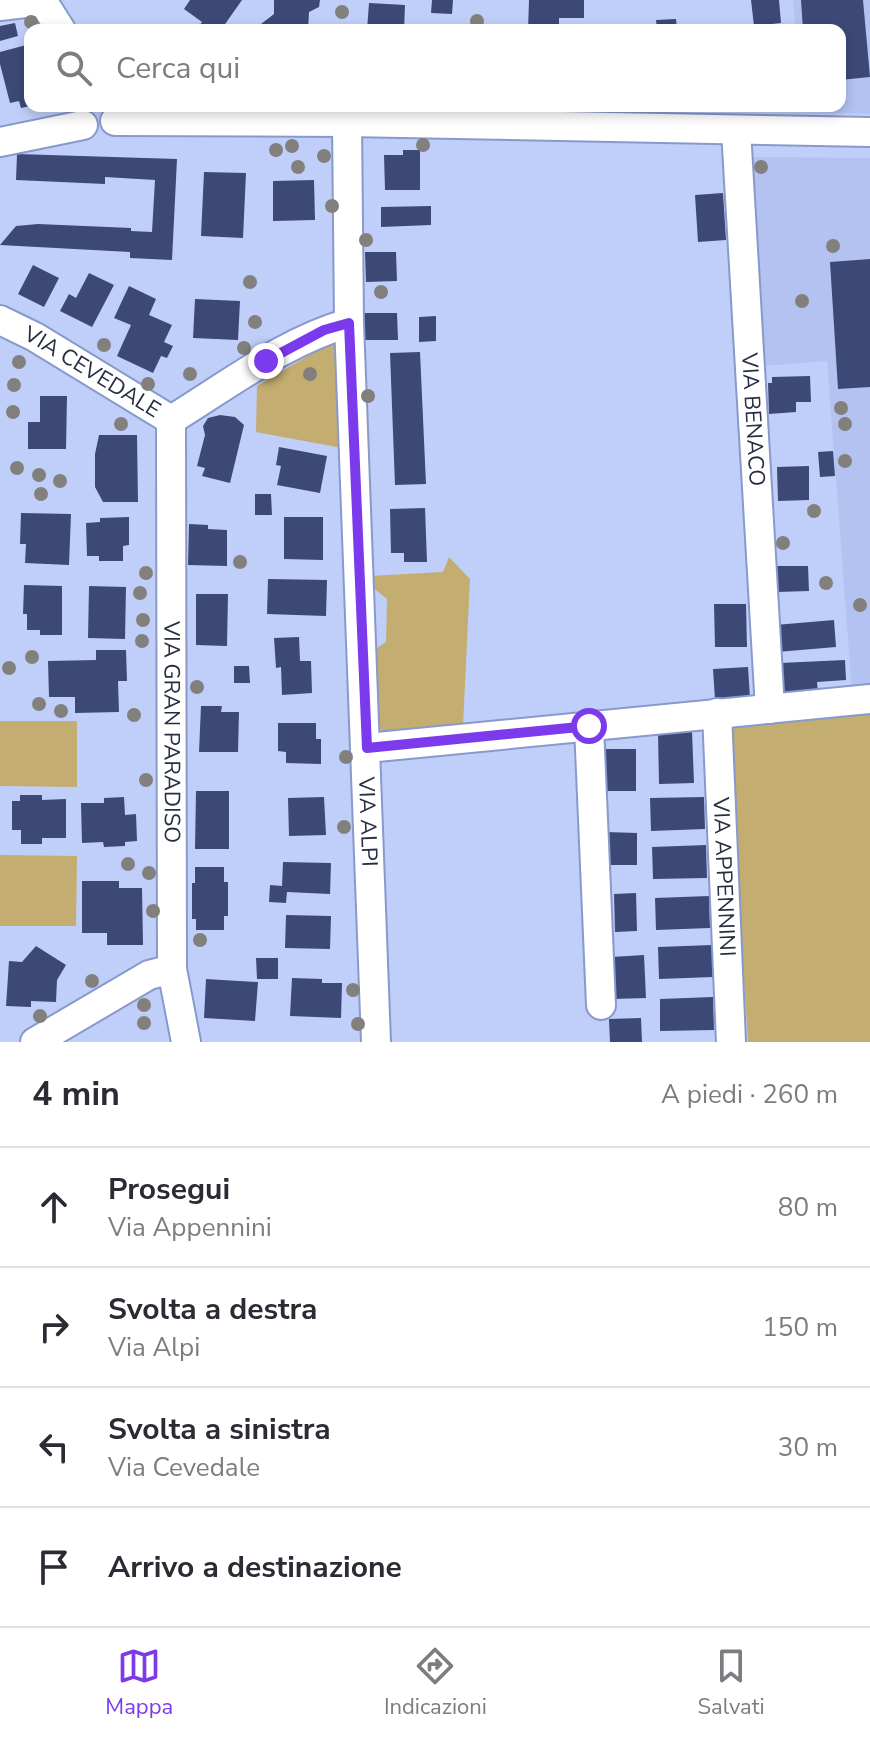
<!DOCTYPE html>
<html lang="it">
<head>
<meta charset="utf-8">
<style>
  body { margin:0; font-family:"Nunito Sans",sans-serif; background:#f2f2f3; color:#2b2b33 }
  .stop { position:absolute; width:24px; height:24px; margin:-18px; border:6px solid #7c3aed; border-radius:50%; background:#fff }
  .stop.end { background:#7c3aed; border-color:#fff; box-shadow:0 2px 8px #0008 }
  .list { margin:0; padding:0; list-style:none }
  h2 { display:flex; justify-content:space-between; align-items:center; height:104px; margin:0; padding:0 32px; font-size:34px }
  h2 small { font-size:26px; font-weight:400; color:#7c7c81 }
  .list li { display:grid; grid-template-columns:52px 1fr auto; gap:24px; align-items:center; box-sizing:border-box; height:120px; padding:0 32px; border-top:2px solid #e1e1e2 }
  .list b { display:block; font-size:30px; white-space:nowrap }
  .list p { margin:0; font-size:26px; white-space:nowrap; color:#7c7c81 }
  .list em { font-size:26px; font-style:normal; color:#7c7c81 }
  .icon { flex:none; width:44px; height:44px; fill:none; stroke:currentColor; stroke-width:2; stroke-linecap:round; stroke-linejoin:round }
  .map { position:relative; flex:none; width:870px; height:1042px; overflow:hidden }
  .search { position:absolute; background:#fff; box-shadow:0 4px 12px #0003; left:24px; right:24px; top:24px; height:88px; display:flex; align-items:center; gap:20px; box-sizing:border-box; padding:0 28px; border-radius:16px; color:#7c7c81; font-size:30px }
  .sheet { height:584px; background:#fff }
  nav { display:flex; justify-content:space-around; align-items:center; box-sizing:border-box; height:112px; border-top:2px solid #e1e1e2; background:#fff; font-size:22px; color:#7c7c81 }
  nav a { display:grid; justify-items:center; gap:4px }
  nav .on { color:#7c3aed }
  .map>svg:first-child { display:block }
  .built { fill:#b3c2f1 }
  .green { fill:#c3ad70 }
  .building { fill:#3c4976 }
  .lines { fill:none; stroke-linecap:round; stroke-linejoin:round }
  .minor-casing { stroke:#8899cb; stroke-width:32 }
  .minor { stroke:#fff; stroke-width:28 }
  .tree { fill:#81807c }
  .route { stroke:#7c3aed; stroke-width:10 }
  .labels { text-anchor:middle; dominant-baseline:central; stroke-width:8; stroke-linejoin:round; paint-order:stroke }
  .street-label { font-size:22px; fill:#272e42; stroke:#c0cff9 }
</style>
</head>
<body>
<div class="map">
<svg width="870" height="1042" viewBox="0 0 870 1042">
  <rect width="100%" height="100%" fill="#c0cff9"/>
  <path class="built" d="M793 0H870V114L804 112 803 106H840V30H796Z
    M749 157 870 158V691L852 692 827 361 763 366Z"/>
  <path class="green" d="M326 345H337L347 449 256 432 257 386Z
    M449 557 470 579 463 726 387 734 376 726 371 652 386 642 387 599 371 586 370 576 443 572Z
    M870 713V1042H748L728 729 743 723Z
    M0 721H77V787L0 786Z
    M0 855 77 856 76 926H0Z"/>
  <path class="building" d="M190 0H242L223 27 226 30H196L202 22 184 9Z
    M274 0H320L319 7 309 12 308 30H261V24L274 14Z
    M432 0H453L452 14 431 13Z
    M529 0H584V18H559V30H528Z
    M751 0H779L781 23 754 26Z
    M801 0H863L870 77 840 80V30H803Z
    M369 3 405 5 404 30H367Z
    M676 19 677 30H657L656 20Z
    M15 23 18 36 0 41V26Z
    M30 44V106L21 108 19 101 10 103 0 64V52Z
    M403 150H420V190H385L384 155H403Z
    M17 154 177 159 172 260 130 258V252L0 245 16 226 38 224 131 228V231L152 232 155 180 105 177V184L16 180Z
    M204 172 246 173 243 238 201 236Z
    M314 180 315 220 273 221V181Z
    M723 193 726 240 698 242 695 195Z
    M431 206V225L381 227V207Z
    M365 252H396L397 281 366 282Z
    M870 259V387L838 389 830 262Z
    M33 265 59 278 44 307 18 294Z
    M89 273 114 285 92 327 60 311 69 294 76 298Z
    M129 286 156 299 149 315 172 325 164 342 173 346 167 358 161 356 153 373 117 356 131 325 114 318Z
    M195 299 240 301 238 340 193 338Z
    M364 313H397L398 340H365Z
    M436 316V341L419 342V317Z
    M420 352 426 484 395 485 390 353Z
    M810 376 811 402H796V412L769 414 768 383H772V377Z
    M40 396H67L66 449H28V422H40Z
    M220 415 235 417 244 425 230 483 202 476 205 468 197 466 205 435 203 426 208 418Z
    M99 435H137L138 502H103L95 487V454Z
    M279 447 327 456 320 493 277 485 281 466 276 465Z
    M833 451 835 476 820 477 818 452Z
    M809 466V500L778 501 777 467Z
    M255 494H271L272 515H255Z
    M425 508 427 562H404V553H391L390 509Z
    M21 513 71 514 69 565 25 563 26 544H20Z
    M129 517V545L123 546V561H99V556H87L86 523 100 522V518Z
    M284 517H323V560L284 559Z
    M189 524 208 525V529L227 530V566L188 565Z
    M777 566H808L809 591 777 592Z
    M268 579 327 580 326 616 267 614Z
    M24 585 62 586V635H40V630H27V614H23Z
    M89 586 126 587 125 639 88 638Z
    M196 594H228L227 646 196 645Z
    M714 604H746L747 647H715Z
    M834 620 836 647 777 652 775 625Z
    M299 637 300 661H311L312 693 282 695 281 667 276 668 274 638Z
    M96 650H126L127 681H118L119 712 75 713V697H49L48 661 96 660Z
    M845 660 846 680 817 682 818 694 781 695 780 663Z
    M234 666H249L250 683H234Z
    M748 667 750 698 715 700 713 669Z
    M201 706H222L221 712H239L238 752H199Z
    M278 723H316V739H321V764L286 763V752L278 751Z
    M692 731 694 783 659 784 658 732Z
    M604 749H636V791H604Z
    M196 791H229V849H195Z
    M20 795H42V800L66 799V838H42V844H21V830H12V801H20Z
    M124 797 125 815 136 814 137 841 125 842V846L104 847 103 842 82 843 81 803H104V798Z
    M324 797 326 835 289 836 288 798Z
    M704 797 705 829 651 831 650 798Z
    M606 832 637 833V865H606Z
    M706 845 707 878 653 879 652 847Z
    M283 862 331 863 330 894 287 892 286 903 269 902 270 885 282 886Z
    M195 867H224V882H228V916H224V930H196V919H192V883H195Z
    M82 881H119V888H142L143 945H107V933H82Z
    M636 893 637 931 615 932 614 894Z
    M709 896 710 928 656 930 655 898Z
    M286 915 331 916 330 949 285 948Z
    M712 945 713 977 659 979 658 947Z
    M36 946 66 965 57 980 56 1002 31 1001V1007L6 1006 9 961 22 962Z
    M644 955 646 998 613 999 611 957Z
    M256 958H278V979H257Z
    M292 978 322 979V983H342L341 1018 290 1016Z
    M206 979 258 982 255 1021 204 1018Z
    M713 997 714 1030 660 1031V999Z
    M641 1018 642 1042H610L609 1019Z"/>
  <g class="lines">
    <g class="minor-casing">
      <g id="minor">
        <path d="M42 0 61 30"/>
        <path d="M0 6 42 1"/>
        <path d="M115 121 347 122 870 132"/>
        <path id="s1" d="M347 122 349 323 376 1042"/>
        <path id="s2" d="M736 130 770 709"/>
        <path d="M0 142 83 125"/>
        <path id="s3" d="M0 320 35 337 171 420C228 385 285 341 349 323"/>
        <path id="s4" d="M171 420 172 969 186 1042"/>
        <path id="s5" d="M717 713 731 1042"/>
        <path d="M589 726 601 1005"/>
        <path d="M367 748 870 699"/>
        <path d="M35 1042 149 975 172 969"/>
      </g>
    </g>
    <use href="#minor" class="minor"/>
  </g>
  <g class="tree">
    <circle cx="342" cy="12" r="7"/>
    <circle cx="477" cy="21" r="7"/>
    <circle cx="31" cy="22" r="7"/>
    <circle cx="423" cy="145" r="7"/>
    <circle cx="292" cy="146" r="7"/>
    <circle cx="276" cy="150" r="7"/>
    <circle cx="324" cy="156" r="7"/>
    <circle cx="298" cy="167" r="7"/>
    <circle cx="761" cy="167" r="7"/>
    <circle cx="332" cy="206" r="7"/>
    <circle cx="366" cy="240" r="7"/>
    <circle cx="833" cy="246" r="7"/>
    <circle cx="250" cy="282" r="7"/>
    <circle cx="381" cy="292" r="7"/>
    <circle cx="802" cy="301" r="7"/>
    <circle cx="255" cy="322" r="7"/>
    <circle cx="104" cy="345" r="7"/>
    <circle cx="244" cy="348" r="7"/>
    <circle cx="19" cy="362" r="7"/>
    <circle cx="190" cy="374" r="7"/>
    <circle cx="310" cy="374" r="7"/>
    <circle cx="148" cy="384" r="7"/>
    <circle cx="14" cy="385" r="7"/>
    <circle cx="368" cy="396" r="7"/>
    <circle cx="841" cy="408" r="7"/>
    <circle cx="13" cy="412" r="7"/>
    <circle cx="121" cy="424" r="7"/>
    <circle cx="845" cy="424" r="7"/>
    <circle cx="845" cy="461" r="7"/>
    <circle cx="17" cy="468" r="7"/>
    <circle cx="39" cy="475" r="7"/>
    <circle cx="60" cy="481" r="7"/>
    <circle cx="41" cy="494" r="7"/>
    <circle cx="814" cy="511" r="7"/>
    <circle cx="783" cy="543" r="7"/>
    <circle cx="240" cy="562" r="7"/>
    <circle cx="146" cy="573" r="7"/>
    <circle cx="826" cy="583" r="7"/>
    <circle cx="140" cy="593" r="7"/>
    <circle cx="860" cy="605" r="7"/>
    <circle cx="143" cy="620" r="7"/>
    <circle cx="142" cy="641" r="7"/>
    <circle cx="32" cy="657" r="7"/>
    <circle cx="9" cy="668" r="7"/>
    <circle cx="197" cy="687" r="7"/>
    <circle cx="39" cy="704" r="7"/>
    <circle cx="61" cy="711" r="7"/>
    <circle cx="134" cy="715" r="7"/>
    <circle cx="346" cy="757" r="7"/>
    <circle cx="146" cy="780" r="7"/>
    <circle cx="344" cy="827" r="7"/>
    <circle cx="128" cy="864" r="7"/>
    <circle cx="149" cy="873" r="7"/>
    <circle cx="153" cy="911" r="7"/>
    <circle cx="200" cy="940" r="7"/>
    <circle cx="92" cy="981" r="7"/>
    <circle cx="353" cy="990" r="7"/>
    <circle cx="144" cy="1005" r="7"/>
    <circle cx="40" cy="1016" r="7"/>
    <circle cx="144" cy="1023" r="7"/>
    <circle cx="358" cy="1024" r="7"/>
  </g>
  <g class="lines">
    <path class="route" d="M266 361 324 330 349 323 367 748 589 726"/>
  </g>
  <g class="labels">
    <g class="street-label">
      <text stroke="none"><textPath href="#s3" startOffset="106">VIA CEVEDALE</textPath></text>
      <text stroke="none"><textPath href="#s2" startOffset="290">VIA BENACO</textPath></text>
      <text stroke="none"><textPath href="#s4" startOffset="312">VIA GRAN PARADISO</textPath></text>
      <text stroke="none"><textPath href="#s1" startOffset="700">VIA ALPI</textPath></text>
      <text stroke="none"><textPath href="#s5" startOffset="164">VIA APPENNINI</textPath></text>
    </g>
  </g>
</svg>
<div class="stop" style="left:589px;top:726px"></div>
<div class="stop end" style="left:266px;top:361px"></div>
<div class="search"><svg class="icon" aria-label="search" viewBox="0 0 24 24"><circle cx="10" cy="10" r="6"/><path d="M15 15l6 6"/></svg>Cerca qui</div>
</div>
<section class="sheet">
<h2>4 min<small>A piedi · 260 m</small></h2>
<ul class="list">
<li><svg class="icon" aria-label="ahead" viewBox="0 0 24 24"><path d="M12 20V5M6 11l6-6 6 6"/></svg><div><b>Prosegui</b><p>Via Appennini</p></div><em>80 m</em></li>
<li><svg class="icon" aria-label="right" viewBox="0 0 24 24"><path d="M7 20v-9h11M14 6l5 5-5 5"/></svg><div><b>Svolta a destra</b><p>Via Alpi</p></div><em>150 m</em></li>
<li><svg class="icon" aria-label="left" viewBox="0 0 24 24"><path d="M17 20v-9H6M10 6l-5 5 5 5"/></svg><div><b>Svolta a sinistra</b><p>Via Cevedale</p></div><em>30 m</em></li>
<li><svg class="icon" aria-label="arrive" viewBox="0 0 24 24"><path d="M6 21V4h12l-3 4 3 4H6"/></svg><div><b>Arrivo a destinazione</b></div></li>
</ul>
</section>
<nav>
<a class="on"><svg class="icon" aria-label="map" viewBox="0 0 24 24"><path d="M3 6l6-2 6 2 6-2v14l-6 2-6-2-6 2zM9 4v14M15 6v14"/></svg>Mappa</a>
<a><svg class="icon" aria-label="directions" viewBox="0 0 24 24"><path d="M12 3l9 9-9 9-9-9zM9 14v-3h6M13 9l2 2-2 2"/></svg>Indicazioni</a>
<a><svg class="icon" aria-label="saved" viewBox="0 0 24 24"><path d="M7 4h10v16l-5-4-5 4z"/></svg>Salvati</a>
</nav>
</body>
</html>
